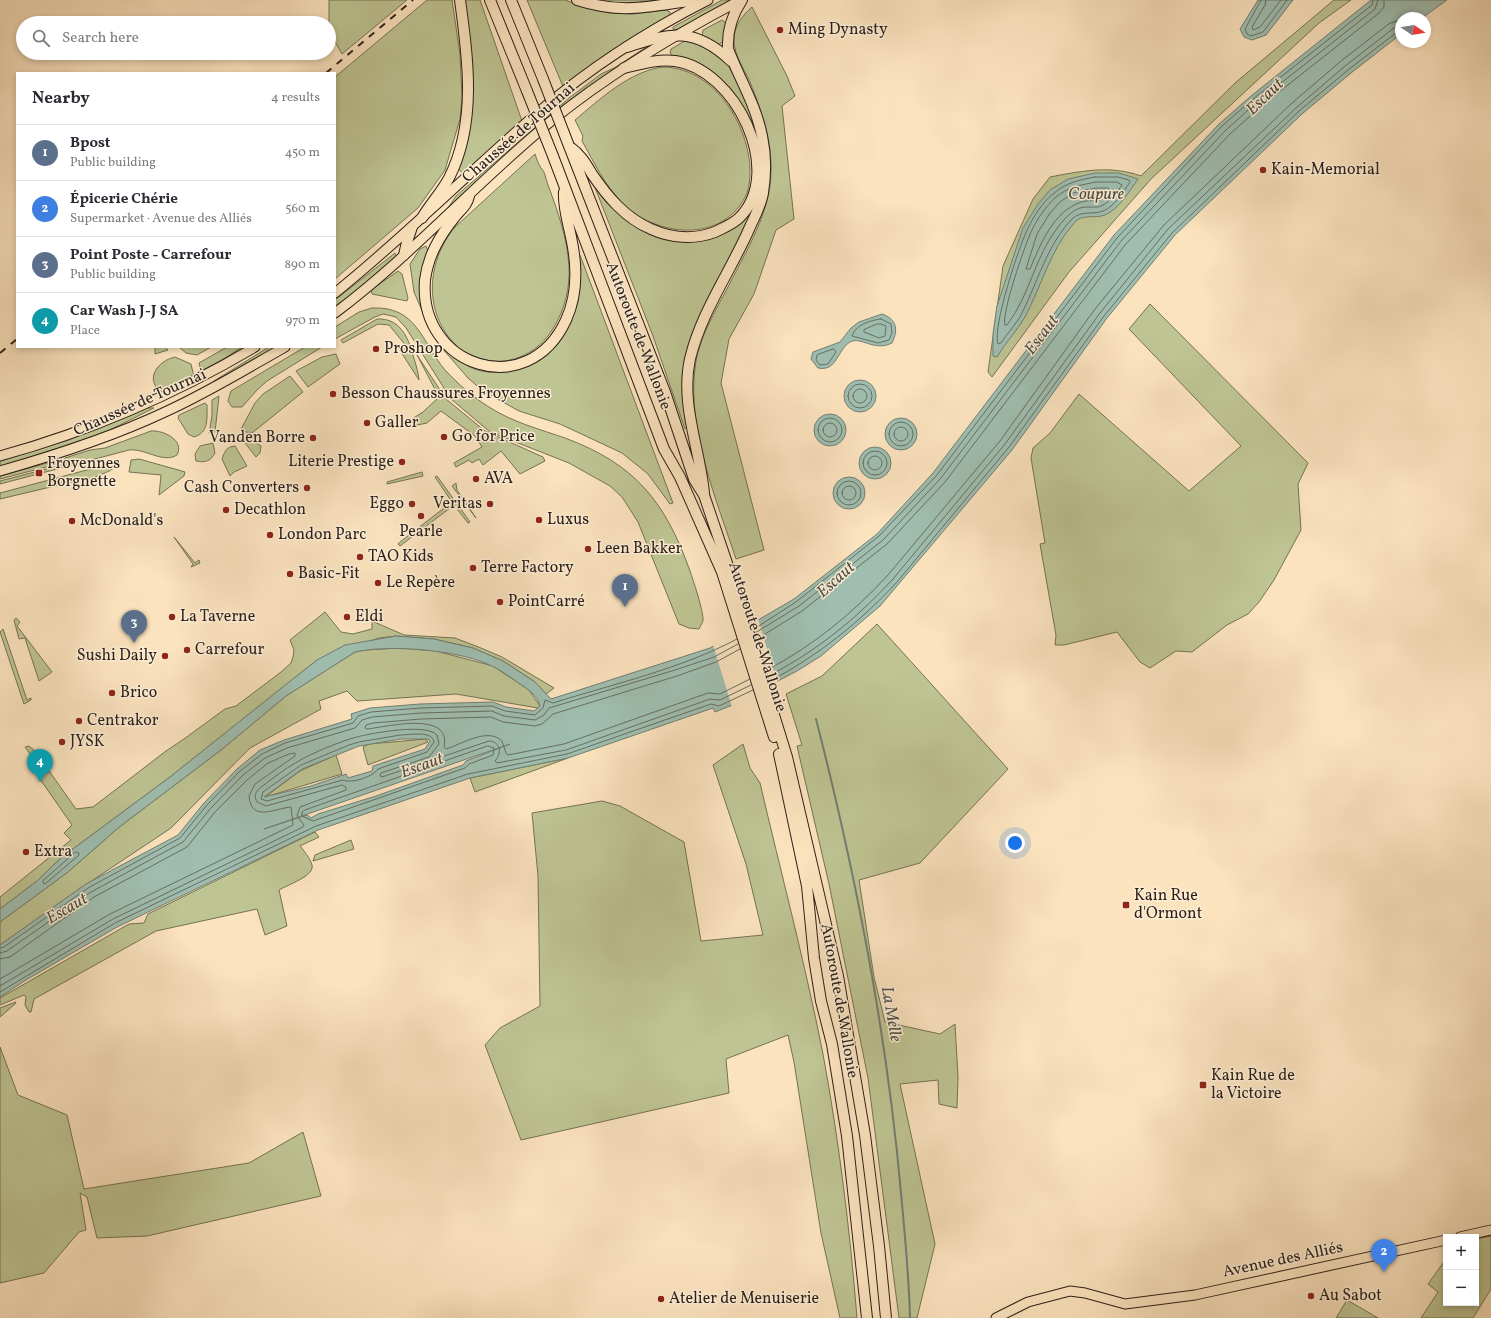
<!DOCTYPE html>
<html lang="en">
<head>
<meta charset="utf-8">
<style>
  body { margin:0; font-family:Vollkorn,serif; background:#f2f2f3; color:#2b2b33 }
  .controls { position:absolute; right:12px; bottom:12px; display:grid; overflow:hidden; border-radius:0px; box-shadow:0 2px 6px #0003 }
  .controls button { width:36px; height:36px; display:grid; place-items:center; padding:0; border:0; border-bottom:1px solid #e1e1e2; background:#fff; color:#2b2b33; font:20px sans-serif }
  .compass { position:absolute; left:1395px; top:12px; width:36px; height:36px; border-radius:50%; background:#fff; box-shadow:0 2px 6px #0003; rotate:102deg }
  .you { position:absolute; left:1015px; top:843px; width:14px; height:14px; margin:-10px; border:3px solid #fff; border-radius:50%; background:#1a73e8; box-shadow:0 0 0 6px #1a73e833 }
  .badge { display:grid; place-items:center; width:26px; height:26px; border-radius:50%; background:#8f2418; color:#fff; font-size:13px; font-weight:700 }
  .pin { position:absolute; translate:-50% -33px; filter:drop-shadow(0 1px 2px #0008) }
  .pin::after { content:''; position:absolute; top:21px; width:14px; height:12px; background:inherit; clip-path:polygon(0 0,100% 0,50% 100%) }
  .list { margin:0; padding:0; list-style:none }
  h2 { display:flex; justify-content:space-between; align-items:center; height:52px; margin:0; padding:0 16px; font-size:17px }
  h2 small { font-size:13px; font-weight:400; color:#7c7c81 }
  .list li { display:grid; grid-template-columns:26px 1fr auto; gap:12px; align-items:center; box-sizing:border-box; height:56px; padding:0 16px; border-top:1px solid #e1e1e2 }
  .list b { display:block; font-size:15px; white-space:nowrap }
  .list p { margin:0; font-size:13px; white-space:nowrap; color:#7c7c81 }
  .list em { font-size:13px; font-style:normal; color:#7c7c81 }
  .icon { flex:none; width:22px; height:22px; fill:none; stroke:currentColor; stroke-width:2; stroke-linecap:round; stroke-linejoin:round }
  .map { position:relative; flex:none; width:1491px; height:1318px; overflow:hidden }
  .search { position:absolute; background:#fff; box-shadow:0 2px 6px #0003; left:16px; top:16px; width:320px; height:44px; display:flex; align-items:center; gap:10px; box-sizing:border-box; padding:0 14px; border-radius:22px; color:#7c7c81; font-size:15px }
  .panel { position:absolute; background:#fff; box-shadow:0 2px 6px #0003; left:16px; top:72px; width:320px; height:276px; border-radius:0px }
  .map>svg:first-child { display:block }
  .green { fill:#bec492; stroke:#757254 }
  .water { fill:#9fbeb0; stroke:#717e73; fill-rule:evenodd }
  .pier { fill:#fbe3be }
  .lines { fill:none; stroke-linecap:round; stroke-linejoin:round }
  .shore { stroke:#666e64; stroke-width:1 }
  .stream { stroke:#717e73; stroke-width:2 }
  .major-casing { stroke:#2c1f17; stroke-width:11 }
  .highway-casing { stroke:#2c1f17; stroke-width:12 }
  .major { stroke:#fbe3be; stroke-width:9 }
  .highway { stroke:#fbe3be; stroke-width:10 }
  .rail { stroke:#2c1f17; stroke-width:2; stroke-dasharray:7 7; stroke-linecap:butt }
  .highway-bridge-casing { stroke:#2c1f17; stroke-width:12; stroke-linecap:butt }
  .highway-bridge { stroke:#fbe3be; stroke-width:10 }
  .poi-dot { fill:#8f2418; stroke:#fcedd5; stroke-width:1.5 }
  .labels { text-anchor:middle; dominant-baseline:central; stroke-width:3; stroke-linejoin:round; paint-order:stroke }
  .poi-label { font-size:16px; fill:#2c1f17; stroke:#fcedd5; text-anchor:start }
  .street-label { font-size:16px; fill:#2c1f17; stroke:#fcedd5 }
  .water-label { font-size:17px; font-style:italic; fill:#4e4f45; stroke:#fcedd5 }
</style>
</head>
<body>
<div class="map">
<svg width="1491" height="1318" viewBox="0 0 1491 1318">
  <rect width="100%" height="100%" fill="#fbe3be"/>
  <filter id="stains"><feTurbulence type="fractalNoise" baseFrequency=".005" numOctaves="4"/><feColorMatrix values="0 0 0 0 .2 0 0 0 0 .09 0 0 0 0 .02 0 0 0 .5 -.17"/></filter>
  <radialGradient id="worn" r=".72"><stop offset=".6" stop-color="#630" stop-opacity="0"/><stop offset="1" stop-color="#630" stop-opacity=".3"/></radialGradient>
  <path class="green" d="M329 0H407L342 54 329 31Z
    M427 0H452L460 54 462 97 460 119 445 170 418 208 335 279V77Z
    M463 0H480L522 121 464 174 457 168 465 141Z
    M527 0H565L588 8 610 13 633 14 666 10 670 12V17L564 89Z
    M596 0H663L619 4Z
    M722 0H736L679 30 673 29V27Z
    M1334 0H1351L1319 23 1151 179 1069 272 992 377 988 372 1003 266 1033 199 1050 177C1081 171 1111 165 1141 176L1235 83Z
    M752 7 787 76 795 96 782 106 794 219 776 230 754 294 729 339 721 383 764 550 736 559C717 501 687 430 695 368 698 339 716 310 729 285 747 249 770 213 771 173 772 140 762 112 750 82 744 69 734 55 734 40 734 26 742 16 752 7Z
    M722 20 726 23 724 41 718 45 702 36 703 30Z
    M661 39 620 68 415 240 448 208 456 196 569 98 601 74 616 67 652 43Z
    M688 39C723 51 728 62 743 94 756 124 766 156 760 189 755 225 723 273 706 307 697 325 688 346 684 367 681 387 685 407 688 427L685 429 653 336 594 185C612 207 632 230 661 238 702 250 749 230 759 187 763 167 759 146 752 127 743 100 718 74 692 62 685 60 674 59 670 53L671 49Z
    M662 67C712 67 747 121 750 167 750 174 750 186 747 193 724 245 655 237 621 202 604 184 594 162 582 141L583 136 575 120C600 99 629 72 662 67Z
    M535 154C537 160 538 163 541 168 545 171 546 180 548 185 558 212 567 237 569 266 570 288 565 309 554 327 538 355 504 370 474 356 469 354 464 352 460 349 423 317 425 263 455 227Z
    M426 246 428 252C427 263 421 292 423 301 425 308 432 318 436 325 441 334 445 347 452 354 487 391 547 367 567 327 578 306 576 279 578 255H580L673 503 670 504 648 474 622 453 560 424 519 411 483 391 468 378 441 347 429 327 414 292 410 264 420 249Z
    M395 253 396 257 356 293 335 307V300Z
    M398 271 402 274 408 298 407 301 372 294 371 290Z
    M1150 304 1308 463 1298 484 1301 530 1274 580 1259 602 1248 614 1227 625 1192 652 1176 651 1150 668 1140 662 1117 632 1064 645H1055L1056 635 1040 544 1045 543 1031 458 1033 448 1050 433 1079 394 1189 491 1241 446 1129 329Z
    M372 308C417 306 421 341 445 370 458 384 473 397 489 407 512 422 539 429 565 438 635 464 665 501 690 571 693 580 704 612 703 621 702 623 700 627 699 629L689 628 679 624 638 522 622 497 610 486 569 463 490 432 451 399 406 328 396 317 383 314 375 317 335 339V327L359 312Z
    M377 319C398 318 407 334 412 352 415 362 418 370 419 380L401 352 407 347 389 325 378 324 343 343 341 340Z
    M155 347H165L168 350 155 354Z
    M179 347H211L197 355 186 353Z
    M227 347H242L208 369 201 371 199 363Z
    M269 347H276L215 383 214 381Z
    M305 347H322L267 381 257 390 242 407H232L228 401 231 391Z
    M336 354 340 364 308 387 296 371 322 357Z
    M417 355 446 399 485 431 543 457 545 461 520 474 501 451 483 465 479 459 472 463 469 460 456 467 454 463 482 447 475 436 441 411 427 423 408 427 404 424 423 412 439 397Z
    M175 357 191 364 194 377 162 393C144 380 157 361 175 357Z
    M290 376 303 392 252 433 240 431 255 403 263 394Z
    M219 396 215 432 209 433 212 416V400Z
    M205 403 207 405C207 418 209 433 194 437L188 434 178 418 179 415Z
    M148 408H154L104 433 0 467V461L69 440Z
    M151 431C163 430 185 440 177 455 163 464 145 448 129 450L0 484V481L50 468 62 463 65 458 90 450 105 448Z
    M241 438 252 440 261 446 260 453 256 457Z
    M213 443 215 453C211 461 205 463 196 461L195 454 200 446Z
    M235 446 247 466 234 472 230 476 222 459C225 451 226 447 235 446Z
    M62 459 50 466 0 479V476Z
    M139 459 182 471 185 472 184 476 159 495 161 475 129 472 131 460Z
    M113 463 117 465C108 475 95 474 84 484L80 480 0 499V493Z
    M422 472 423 476 387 484V482Z
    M437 476 470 522 468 523 454 505 400 546 398 544 400 542 452 502 435 477Z
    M456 483 457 490 476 518 452 486Z
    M174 537 195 563 199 560 200 563 191 567 193 564Z
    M325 612 341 632 353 634 372 629V621L404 635 455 638 481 648 502 657 554 688 546 694 535 682 503 661 473 648 434 639 396 636 379 638 317 660 170 777 62 857 37 881 0 909V897L71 840 64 833 72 825 33 769 38 765 25 747 29 746 35 751 76 809 93 807 166 751 184 739 225 709 236 706 281 672 291 663 293 657 294 650 290 640Z
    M16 618 20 622 17 626 52 672 39 681 25 638 19 639 14 620Z
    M877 624 1008 769 920 863 859 880 874 977 885 1022 940 1034 955 1024 958 1077 957 1108 939 1104 938 1080 900 1084 935 1244 917 1318H899L868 1078 829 884 797 746 802 745 786 694 822 676Z
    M3 629 27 700 31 698V700L24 704 0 632Z
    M399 648 436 651 493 666 529 690 540 706 538 708 456 694 357 701 347 691 319 701 321 709 250 748 171 828 84 886 0 945V922L68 872 118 828 221 750 286 696 355 652 366 650Z
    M426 739 428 742 368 765 363 747 369 744Z
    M743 744 750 768 760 783C781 873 805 963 823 1054 839 1141 850 1230 857 1318H840L821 1233 794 1062 788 1035 726 1059 729 1093 521 1140 485 1045 500 1028 540 1006 538 876 532 813 602 801 620 806 684 842 701 941 763 935 746 864 713 765Z
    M336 755 342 774 265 797 300 771Z
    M568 758 475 792 470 778Z
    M315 832 319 837 300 846C304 851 310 858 312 865 315 876 287 885 279 890L287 926 265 935 257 909 156 931 34 999 31 1012H29L25 1005 26 997 24 995 0 1005V998L129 924 144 923 148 914Z
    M351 840 354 849 313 861 315 855Z
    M16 1002 15 1004 0 1017V1008Z
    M0 1047 18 1095 67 1115 84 1189 249 1163 303 1132 321 1196 147 1236 97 1238 87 1197 80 1193 86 1230 79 1232 44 1273 0 1283Z
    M1491 1236V1289L1473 1318H1421L1438 1292 1428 1284 1446 1259V1303H1476V1239Z
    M1347 1300 1378 1318H1336Z"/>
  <path class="water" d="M1258 0H1293L1266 35 1252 40 1244 37 1240 29Z
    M1371 0H1447L1422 18H1401V34L1351 73 1302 114 1175 235 1107 318 1012 450 880 606 821 656 797 671 730 706 715 712 713 708 568 758 470 778 318 830 117 927 26 980 0 997V945L86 884 178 835 204 803 237 769 260 750 284 740 352 719 351 714 370 708 420 704 493 702 506 707 534 711 540 706C538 695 526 688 517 682 510 677 502 671 494 667 462 650 390 644 355 652L286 696 221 750 118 828 68 872 0 922V909L37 881 62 857 170 777 284 686 317 660 345 645 396 636 434 639 473 648 503 661 535 682 551 699 710 648 794 599 877 534 933 473 1114 235 1219 124 1251 96ZM401 739H428L430 741 425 749 373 766 372 771 348 778 346 774 311 786 264 797 302 769 359 746ZM510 744 466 761 463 765 376 796 318 814 311 818 307 815 264 829Z
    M1095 173H1119L1138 179C1130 190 1119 209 1105 215 1095 219 1082 213 1074 223 1050 250 1042 285 1025 317 1017 331 1005 343 997 357L993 356V334L997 306 1023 228 1038 204 1050 190 1068 179Z
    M882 314C896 319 899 329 892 343 874 352 861 336 850 342 837 350 837 372 818 368L811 359 813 352 840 342 851 328 859 322Z
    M844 396a16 16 0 1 1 32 0a16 16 0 1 1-32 0Z
    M814 430a16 16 0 1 1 32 0a16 16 0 1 1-32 0Z
    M885 434a16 16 0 1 1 32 0a16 16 0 1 1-32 0Z
    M859 463a16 16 0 1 1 32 0a16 16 0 1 1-32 0Z
    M833 493a16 16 0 1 1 32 0a16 16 0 1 1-32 0Z"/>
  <path class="pier" d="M758 619 778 684 732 707 713 645Z"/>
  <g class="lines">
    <path class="shore" d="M1261 0 1245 29 1247 34 1251 36 1263 32 1287 0
      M1266 0 1265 5 1252 27 1253 30 1260 27 1281 0
      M1095 177H1118L1129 180 1130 182C1124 191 1114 207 1103 211 1093 215 1081 210 1072 219 1047 245 1038 281 1022 313 1017 324 1007 333 1001 343L998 344C992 328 1019 246 1028 228 1034 216 1042 203 1053 194 1065 183 1079 180 1095 177Z
      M1096 182H1117L1122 185C1117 192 1111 201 1103 205 1098 208 1093 207 1088 207 1075 206 1065 218 1058 227 1035 256 1030 295 1007 325H1005C1001 314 1025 245 1031 232 1037 219 1046 206 1056 197 1068 187 1081 185 1096 182Z
      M1096 188H1108L1110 190 1100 200C1094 201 1087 200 1081 202 1053 212 1041 243 1030 269H1026L1037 234 1050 213 1060 202 1073 193Z
      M881 319 891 324 892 333 889 340 878 343 852 336C855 325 871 320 881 319Z
      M877 324H881L886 326 885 336 879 338 864 332V330Z
      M834 349 836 352 828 364 820 365 816 360 817 355Z
      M848 396a12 12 0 1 1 24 0a12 12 0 1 1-24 0Z
      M853 396a7 7 0 1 1 14 0a7 7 0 1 1-14 0Z
      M818 430a12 12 0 1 1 24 0a12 12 0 1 1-24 0Z
      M889 434a12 12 0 1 1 24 0a12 12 0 1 1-24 0Z
      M823 430a7 7 0 1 1 14 0a7 7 0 1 1-14 0Z
      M894 434a7 7 0 1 1 14 0a7 7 0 1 1-14 0Z
      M863 463a12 12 0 1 1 24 0a12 12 0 1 1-24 0Z
      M868 463a7 7 0 1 1 14 0a7 7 0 1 1-14 0Z
      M837 493a12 12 0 1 1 24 0a12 12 0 1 1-24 0Z
      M842 493a7 7 0 1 1 14 0a7 7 0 1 1-14 0Z
      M754 629 796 602 879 536 937 475 1117 238 1222 126 1253 99 1372 5 1373 0
      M755 633 799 606 883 540 941 478 1121 241 1226 130 1257 102 1375 9 1378 0
      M757 639 802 611 887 544 945 482 1125 245 1230 134 1260 107 1379 13 1384 7V0
      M740 649 716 662 677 676 553 714 542 724 535 726 503 722 491 717 421 719 373 723 366 725 365 728 367 729C386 727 452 710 444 747L446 749C462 744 488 727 502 741L506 753 508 755 564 744 708 693 720 694 750 679
      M767 670C813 646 853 613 888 575L1000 441 1095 309 1164 225 1292 103 1341 61 1390 23 1401 20
      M768 676C816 652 857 618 893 579L1005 444 1100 313 1168 229 1296 108 1345 66 1394 28 1401 26
      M770 681C818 656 860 622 897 582L1009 447 1104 316 1172 233 1299 111 1348 70 1397 32 1401 31
      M401 735C410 735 432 730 434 742L427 752 378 769C373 777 351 784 343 780L267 801 261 799 263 792 301 765 349 745 359 742Z
      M488 746 494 748 493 755 469 764 465 768 313 821 302 816V812L305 810Z
      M76 852 79 853V855L45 884 43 883V881Z
      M0 948 4 947 88 888 180 838 207 805 239 772 262 754 285 743 353 723 358 716 371 712 421 708 492 706 505 711 535 715 543 708 545 700 553 703C613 684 681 669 737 639
      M0 953 7 951 91 892 183 842 211 808 243 775 265 758 287 748 355 728 362 720 372 717 421 713 492 711 504 716 535 720 544 715 549 708 675 670 714 657 738 644
      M0 959 10 957 94 897 187 847 215 812 247 780 268 763 289 754 295 753V756L255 784 249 796C251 823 276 808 291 807L293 825 110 914 0 979
      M0 986 113 919 303 827 304 825 297 816 300 807 346 790V787L342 785 266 806 257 802C254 797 255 792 260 788 272 779 284 769 297 762 312 753 341 741 357 737 372 733 426 723 437 735L439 744 429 757 381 773 380 776 382 777 489 741C501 742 502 753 495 761L497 763 566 750 710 699 720 700 751 685
      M0 992 115 923 316 826 468 774 567 754 711 704 719 706 753 690"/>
    <path class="stream" d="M816 719C856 875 887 1033 901 1193 905 1235 909 1276 910 1318"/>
    <g class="major-casing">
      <path id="major" d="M335 293C407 235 471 170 541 110 591 67 649 30 708 0
        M335 313C412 255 476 183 550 122 609 74 674 35 741 0
        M0 456C90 431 174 395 255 347
        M0 471C56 455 112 437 165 412 207 393 246 369 285 347
        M1460 1237 1491 1230
        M996 1318 1028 1302 1070 1291 1085 1293 1125 1304 1195 1295 1446 1240"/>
    </g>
    <g class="highway-casing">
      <path id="highway" d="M490 0 527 91
        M511 0 543 79
        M577 0C624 15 650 6 696 0
        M627 47C671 32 695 27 731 61
        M569 146 665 392 694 479 704 495 729 569 787 757 838 976 865 1135 879 1246 886 1318
        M569 146C580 154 585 162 592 174 607 196 625 218 651 229 671 238 694 240 715 232 723 228 733 224 739 218 786 172 735 69 675 61 657 59 641 64 624 68
        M553 156 664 449 680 477 722 572 774 737
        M469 196C467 206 460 210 454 218 439 237 428 256 425 280 418 367 528 403 566 320 578 294 577 264 571 237 568 222 563 207 564 192
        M422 218C430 204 441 193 449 178 477 123 468 58 460 0
        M404 255 407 242 412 227
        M704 493C700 449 680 404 690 359 701 312 731 271 750 227 755 216 761 205 763 193 766 174 766 155 762 136 756 105 739 78 728 49 727 31 732 15 742 0
        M779 754 807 886 814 958 821 1001 832 1044 847 1136 867 1318"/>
    </g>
    <use href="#major" class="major"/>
    <use href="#highway" class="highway"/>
    <path class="rail" d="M326 73 413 0
      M0 353 17 339"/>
    <g class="highway-bridge-casing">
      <path id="highway-bridge" d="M543 79 569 146
        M527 91 553 156"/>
    </g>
    <use href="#highway-bridge" class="highway-bridge"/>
  </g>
  <g class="poi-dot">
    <circle cx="780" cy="30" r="4"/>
    <circle cx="1263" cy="170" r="4"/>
    <circle cx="376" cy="349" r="4"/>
    <circle cx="333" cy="394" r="4"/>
    <circle cx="367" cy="423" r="4"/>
    <circle cx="444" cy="437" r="4"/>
    <circle cx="313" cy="438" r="4"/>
    <circle cx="402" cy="462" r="4"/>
    <rect x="35" y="469" width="8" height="8" rx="2"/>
    <circle cx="476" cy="479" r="4"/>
    <circle cx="307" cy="488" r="4"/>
    <circle cx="412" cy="504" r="4"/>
    <circle cx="490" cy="504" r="4"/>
    <circle cx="226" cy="510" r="4"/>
    <circle cx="421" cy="516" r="4"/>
    <circle cx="539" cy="520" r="4"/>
    <circle cx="72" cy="521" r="4"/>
    <circle cx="270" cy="535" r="4"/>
    <circle cx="588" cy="549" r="4"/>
    <circle cx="360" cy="557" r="4"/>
    <circle cx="473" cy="568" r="4"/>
    <circle cx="290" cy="574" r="4"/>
    <circle cx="378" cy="583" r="4"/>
    <circle cx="500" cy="602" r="4"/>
    <circle cx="172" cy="617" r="4"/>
    <circle cx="347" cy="617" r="4"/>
    <circle cx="187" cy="650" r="4"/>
    <circle cx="165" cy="656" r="4"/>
    <circle cx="112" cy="693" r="4"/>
    <circle cx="79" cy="721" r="4"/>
    <circle cx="62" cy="742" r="4"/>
    <circle cx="26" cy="852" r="4"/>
    <rect x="1122" y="901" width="8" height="8" rx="2"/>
    <rect x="1199" y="1081" width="8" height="8" rx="2"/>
    <circle cx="1311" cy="1296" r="4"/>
    <circle cx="661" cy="1299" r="4"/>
  </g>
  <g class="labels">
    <g class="poi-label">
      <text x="788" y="30">Ming Dynasty</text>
      <text x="1271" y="170">Kain-Memorial</text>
      <text x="384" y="349">Proshop</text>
      <text x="341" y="394">Besson Chaussures Froyennes</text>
      <text x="375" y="423">Galler</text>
      <text x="452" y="437">Go for Price</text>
      <text x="305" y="438" text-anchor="end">Vanden Borre</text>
      <text x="394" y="462" text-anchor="end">Literie Prestige</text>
      <text x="47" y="464">Froyennes<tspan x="47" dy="18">Borgnette</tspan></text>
      <text x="484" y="479">AVA</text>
      <text x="299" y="488" text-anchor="end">Cash Converters</text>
      <text x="404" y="504" text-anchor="end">Eggo</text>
      <text x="482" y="504" text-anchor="end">Veritas</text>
      <text x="234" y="510">Decathlon</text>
      <text x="547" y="520">Luxus</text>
      <text x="80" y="521">McDonald's</text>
      <text x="421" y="532" text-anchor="middle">Pearle</text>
      <text x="278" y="535">London Parc</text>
      <text x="596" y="549">Leen Bakker</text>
      <text x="368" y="557">TAO Kids</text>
      <text x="481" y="568">Terre Factory</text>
      <text x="298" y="574">Basic-Fit</text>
      <text x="386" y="583">Le Repère</text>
      <text x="508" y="602">PointCarré</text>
      <text x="180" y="617">La Taverne</text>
      <text x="355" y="617">Eldi</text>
      <text x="195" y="650">Carrefour</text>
      <text x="157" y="656" text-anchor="end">Sushi Daily</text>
      <text x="120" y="693">Brico</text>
      <text x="87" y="721">Centrakor</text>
      <text x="70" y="742">JYSK</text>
      <text x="34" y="852">Extra</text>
      <text x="1134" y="896">Kain Rue<tspan x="1134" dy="18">d'Ormont</tspan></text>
      <text x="1211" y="1076">Kain Rue de<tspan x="1211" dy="18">la Victoire</tspan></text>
      <text x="1319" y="1296">Au Sabot</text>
      <text x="669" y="1299">Atelier de Menuiserie</text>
    </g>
    <g class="street-label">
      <text transform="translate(519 133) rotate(-41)">Chaussée de Tournai</text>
      <text transform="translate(638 336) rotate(69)">Autoroute de Wallonie</text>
      <text transform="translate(140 403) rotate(-24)">Chaussée de Tournai</text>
      <text transform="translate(757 637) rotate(72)">Autoroute de Wallonie</text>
      <text transform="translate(839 1001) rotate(80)">Autoroute de Wallonie</text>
      <text transform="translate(1283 1260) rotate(-12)">Avenue des Alliés</text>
    </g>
    <g class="water-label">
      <text transform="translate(1265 97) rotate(-44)">Escaut</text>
      <text x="1096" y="194">Coupure</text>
      <text transform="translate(1042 335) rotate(-53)">Escaut</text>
      <text transform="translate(836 580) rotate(-42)">Escaut</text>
      <text transform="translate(422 766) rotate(-20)">Escaut</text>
      <text transform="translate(67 909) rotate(-30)">Escaut</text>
      <text transform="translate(891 1014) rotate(80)">La Melle</text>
    </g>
  </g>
  <rect width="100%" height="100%" filter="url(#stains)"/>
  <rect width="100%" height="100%" fill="url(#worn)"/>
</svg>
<div class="controls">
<button>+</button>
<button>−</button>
</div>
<svg class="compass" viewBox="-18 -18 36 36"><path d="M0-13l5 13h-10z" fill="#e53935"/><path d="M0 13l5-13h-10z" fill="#7c7c81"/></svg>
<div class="you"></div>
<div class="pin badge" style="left:625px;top:607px;background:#5c6f8a">1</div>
<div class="pin badge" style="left:1384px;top:1272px;background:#3f7fe0">2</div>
<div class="pin badge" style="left:134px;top:643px;background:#5c6f8a">3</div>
<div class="pin badge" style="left:40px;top:782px;background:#0f9aa8">4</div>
<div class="search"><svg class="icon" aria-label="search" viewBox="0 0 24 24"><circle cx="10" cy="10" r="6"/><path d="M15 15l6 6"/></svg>Search here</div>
<section class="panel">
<h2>Nearby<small>4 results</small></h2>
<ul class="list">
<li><span class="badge" style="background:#5c6f8a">1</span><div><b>Bpost</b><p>Public building</p></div><em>450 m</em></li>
<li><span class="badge" style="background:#3f7fe0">2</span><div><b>Épicerie Chérie</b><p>Supermarket · Avenue des Alliés</p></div><em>560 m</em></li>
<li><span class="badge" style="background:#5c6f8a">3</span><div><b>Point Poste - Carrefour</b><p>Public building</p></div><em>890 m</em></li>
<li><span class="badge" style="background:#0f9aa8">4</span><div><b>Car Wash J-J SA</b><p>Place</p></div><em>970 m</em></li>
</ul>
</section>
</div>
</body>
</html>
